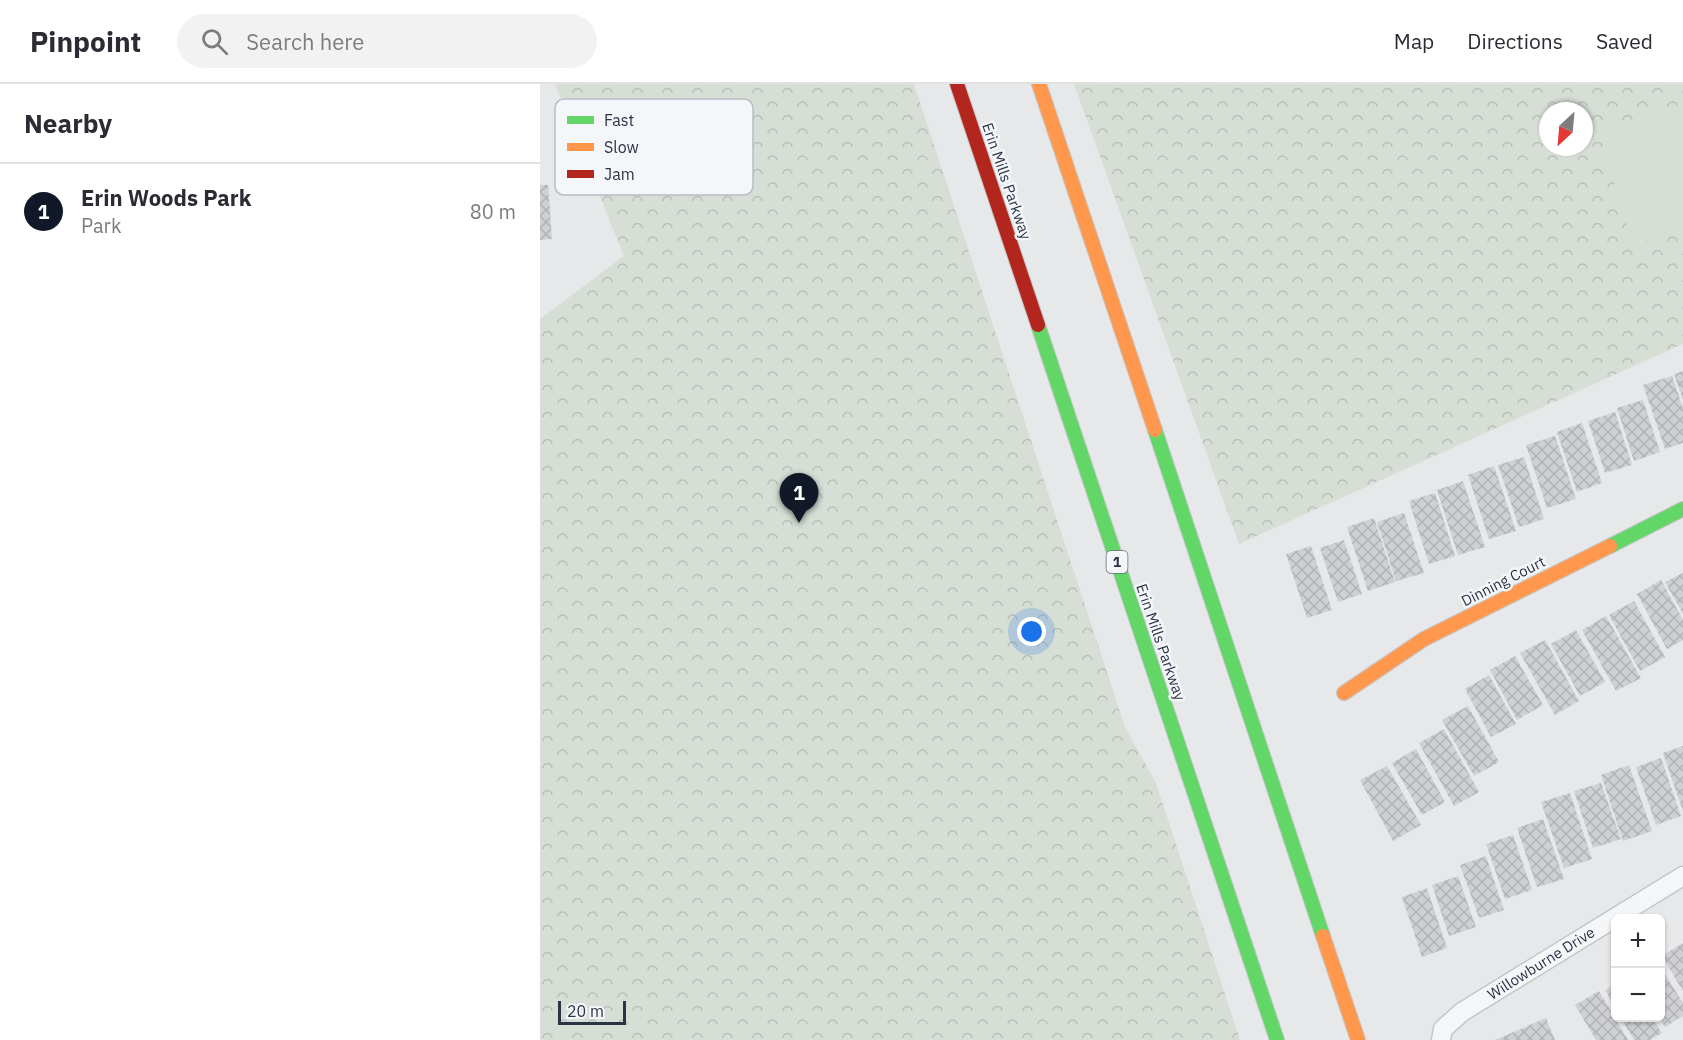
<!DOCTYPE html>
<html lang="en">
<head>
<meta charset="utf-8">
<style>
  body { margin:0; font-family:"IBM Plex Sans",sans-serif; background:#f2f2f3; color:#2b2b33 }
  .controls { position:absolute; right:18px; bottom:18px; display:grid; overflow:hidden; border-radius:9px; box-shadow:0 2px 4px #0004 }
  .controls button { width:54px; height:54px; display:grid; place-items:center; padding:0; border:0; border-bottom:2px solid #e1e1e2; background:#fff; color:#2b2b33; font:30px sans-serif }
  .compass { position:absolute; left:999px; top:18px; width:54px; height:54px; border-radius:50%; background:#fff; box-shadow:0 2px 4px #0004; rotate:206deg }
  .scale { position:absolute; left:18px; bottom:15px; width:68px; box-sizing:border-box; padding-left:6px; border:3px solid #2b3445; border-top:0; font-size:16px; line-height:21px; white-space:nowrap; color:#2b3445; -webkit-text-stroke:4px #f4f6f9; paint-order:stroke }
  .you { position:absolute; left:492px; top:548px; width:21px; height:21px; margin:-15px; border:4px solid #fff; border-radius:50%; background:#1a73e8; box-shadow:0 0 0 9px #1a73e833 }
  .badge { display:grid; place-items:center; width:39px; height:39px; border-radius:50%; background:#111827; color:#fff; font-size:20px; font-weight:700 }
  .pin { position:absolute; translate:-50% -50px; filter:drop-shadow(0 2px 3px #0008) }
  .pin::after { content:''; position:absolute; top:32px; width:21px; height:18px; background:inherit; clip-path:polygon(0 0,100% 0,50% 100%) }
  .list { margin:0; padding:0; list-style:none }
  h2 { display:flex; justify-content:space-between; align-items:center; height:78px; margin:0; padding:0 24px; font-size:26px }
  h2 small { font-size:20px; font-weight:400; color:#7c7c81 }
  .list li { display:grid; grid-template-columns:39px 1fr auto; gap:18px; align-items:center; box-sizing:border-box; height:96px; padding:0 24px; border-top:2px solid #e1e1e2 }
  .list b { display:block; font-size:22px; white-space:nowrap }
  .list p { margin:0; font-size:20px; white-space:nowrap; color:#7c7c81 }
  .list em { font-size:20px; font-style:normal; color:#7c7c81 }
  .icon { flex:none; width:33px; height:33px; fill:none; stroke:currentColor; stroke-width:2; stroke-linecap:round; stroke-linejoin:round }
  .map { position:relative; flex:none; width:1143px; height:956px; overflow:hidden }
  header { display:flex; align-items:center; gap:36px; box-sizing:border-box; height:84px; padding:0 30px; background:#fff; border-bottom:2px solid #e1e1e2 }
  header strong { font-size:28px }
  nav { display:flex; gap:33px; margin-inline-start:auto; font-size:21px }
  .search { width:420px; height:54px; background:#f2f2f3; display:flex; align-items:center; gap:15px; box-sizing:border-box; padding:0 21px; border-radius:33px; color:#7c7c81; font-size:22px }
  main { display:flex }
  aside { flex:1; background:#fff }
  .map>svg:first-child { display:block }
  .park { fill:url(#park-crowns); fill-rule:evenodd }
  .pitch { fill:#d6ded6 }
  .building { fill:url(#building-cross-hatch) }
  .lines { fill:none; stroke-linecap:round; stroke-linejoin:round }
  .street-casing { stroke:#c4c6c8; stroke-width:21 }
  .fast-casing { stroke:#c4c6c8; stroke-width:16 }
  .slow-casing { stroke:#c4c6c8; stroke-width:16 }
  .jam-casing { stroke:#c4c6c8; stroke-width:16 }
  .street { stroke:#f5f6f7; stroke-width:18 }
  .fast { stroke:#63d668; stroke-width:14 }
  .slow { stroke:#ff974d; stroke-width:14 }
  .jam { stroke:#b3261e; stroke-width:14 }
  .labels { text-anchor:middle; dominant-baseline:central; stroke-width:5; stroke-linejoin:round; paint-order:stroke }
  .shield { fill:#f4f6f9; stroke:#676e7b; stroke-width:1.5 }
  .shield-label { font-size:14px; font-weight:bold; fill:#2b3445 }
  .street-label { font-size:15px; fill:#2b3445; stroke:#f4f6f9 }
  .key { fill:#f4f6f9; stroke:#b8bcc3; stroke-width:1.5 }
  .key-label { font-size:16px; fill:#2b3445 }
</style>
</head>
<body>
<header>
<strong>Pinpoint</strong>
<div class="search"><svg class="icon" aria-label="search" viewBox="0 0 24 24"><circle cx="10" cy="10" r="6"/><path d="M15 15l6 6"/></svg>Search here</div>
<nav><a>Map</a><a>Directions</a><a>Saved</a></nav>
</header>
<main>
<aside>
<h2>Nearby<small></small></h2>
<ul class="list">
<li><span class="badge">1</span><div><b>Erin Woods Park</b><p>Park</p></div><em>80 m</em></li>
</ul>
</aside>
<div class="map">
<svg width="1143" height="956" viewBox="0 0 1143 956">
  <defs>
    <pattern id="park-crowns" width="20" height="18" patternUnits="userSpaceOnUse" patternTransform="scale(1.5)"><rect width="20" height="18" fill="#d6ded6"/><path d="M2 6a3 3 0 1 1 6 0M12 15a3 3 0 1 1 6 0" fill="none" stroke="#b8bfb9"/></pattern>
    <pattern id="building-cross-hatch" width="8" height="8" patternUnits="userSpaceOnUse" patternTransform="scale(1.5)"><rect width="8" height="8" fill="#ced0d3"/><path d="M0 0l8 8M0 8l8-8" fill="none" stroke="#b1b3b6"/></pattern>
  </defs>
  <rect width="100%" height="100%" fill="#e6e8ea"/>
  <path class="park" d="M15 0H374L585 643 616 699 700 956H0V235L84 172Z
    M534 0H1143V260L699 460ZM1008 27H1044V63H1008Z"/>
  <path class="pitch" d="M1143 20V146L1093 161 1058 46Z"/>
  <path class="building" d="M0 101H8L12 155 0 156Z
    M1143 287V316L1134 290Z
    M1132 292 1143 324V359L1125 365 1103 301Z
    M1103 316 1120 368 1094 377 1077 324Z
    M1075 328 1092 381 1065 389 1048 337Z
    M1042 339 1062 399 1037 408 1017 348Z
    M1015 352 1036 415 1007 424 986 361Z
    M984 373 1004 435 979 443 958 381Z
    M954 382 976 447 949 455 928 391Z
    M923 397 945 463 918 471 897 406Z
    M895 409 915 472 889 480 869 417Z
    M864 429 884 489 856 497 837 438Z
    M834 434 855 498 828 507 807 443Z
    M804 456 822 510 798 518 780 464Z
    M771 462 792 526 767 534 746 470Z
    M1143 489V530L1125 498Z
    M1121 496 1143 536V556L1127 565 1097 510Z
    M1094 517 1125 573 1100 587 1069 531Z
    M1066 532 1101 594 1076 607 1042 546Z
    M1036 546 1065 598 1040 612 1011 560Z
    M1005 556 1039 617 1015 631 980 569Z
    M975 572 1003 621 977 636 950 586Z
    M949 591 976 640 951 653 925 605Z
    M928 622 959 678 934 692 902 636Z
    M904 645 939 708 914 722 879 659Z
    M1143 662V727L1123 669Z
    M876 665 905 718 882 731 852 679Z
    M1121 674 1141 732 1116 741 1096 683Z
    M1089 681 1112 747 1083 757 1061 691Z
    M847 682 881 741 853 757 820 696Z
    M1061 699 1081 755 1053 764 1034 707Z
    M1030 709 1052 775 1024 784 1001 718Z
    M1003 735 1024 795 997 803 977 744Z
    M973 751 992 806 965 815 946 760Z
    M946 772 964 826 939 834 920 781Z
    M918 792 936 843 909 852 892 801Z
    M887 804 907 864 882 873 862 813Z
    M1143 859V907L1122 872Z
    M1120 882 1143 919V932L1125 943 1120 935Z
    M1076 900V924L1065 906Z
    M1059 907 1088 956H1056L1035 921Z
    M1006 934 1015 956H955Z
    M1081 934H1112L1122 949 1110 956H1094Z"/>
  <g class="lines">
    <g class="street-casing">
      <path id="street" d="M901 956 903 945 922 928 1143 792"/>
    </g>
    <g class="fast-casing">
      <path id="fast" d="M498 241 737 956
        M615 346 783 852
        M1070 462 1143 425"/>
    </g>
    <g class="slow-casing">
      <path id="slow" d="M499 0 615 346
        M804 609 884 555 1070 462
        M783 852 818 956"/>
    </g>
    <g class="jam-casing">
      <path id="jam" d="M417 0 498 241"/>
    </g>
    <use href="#street" class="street"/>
    <use href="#fast" class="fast"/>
    <use href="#slow" class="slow"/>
    <use href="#jam" class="jam"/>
  </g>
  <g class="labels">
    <rect class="shield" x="566.5" y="467" width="21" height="22" rx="4.5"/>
    <g class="shield-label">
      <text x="577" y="478">1</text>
    </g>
    <g class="street-label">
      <text transform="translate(467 97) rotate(71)">Erin Mills Parkway</text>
      <text transform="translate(963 497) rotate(-27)">Dinning Court</text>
      <text transform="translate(621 558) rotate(71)">Erin Mills Parkway</text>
      <text transform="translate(1001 879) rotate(-32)">Willowburne Drive</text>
    </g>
  </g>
  <rect x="15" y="15" width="198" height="96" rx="9" class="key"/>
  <rect x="27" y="32" width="27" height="8" fill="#63d668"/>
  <rect x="27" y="59" width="27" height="8" fill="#ff974d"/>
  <rect x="27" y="86" width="27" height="8" fill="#b3261e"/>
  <g class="key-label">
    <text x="64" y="42">Fast</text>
    <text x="64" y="69">Slow</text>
    <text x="64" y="96">Jam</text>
  </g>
</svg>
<div class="controls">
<button>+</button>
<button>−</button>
</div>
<svg class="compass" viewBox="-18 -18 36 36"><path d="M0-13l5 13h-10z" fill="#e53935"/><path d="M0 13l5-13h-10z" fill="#7c7c81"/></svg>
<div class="scale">20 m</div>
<div class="you"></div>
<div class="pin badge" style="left:259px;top:439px">1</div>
</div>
</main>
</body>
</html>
